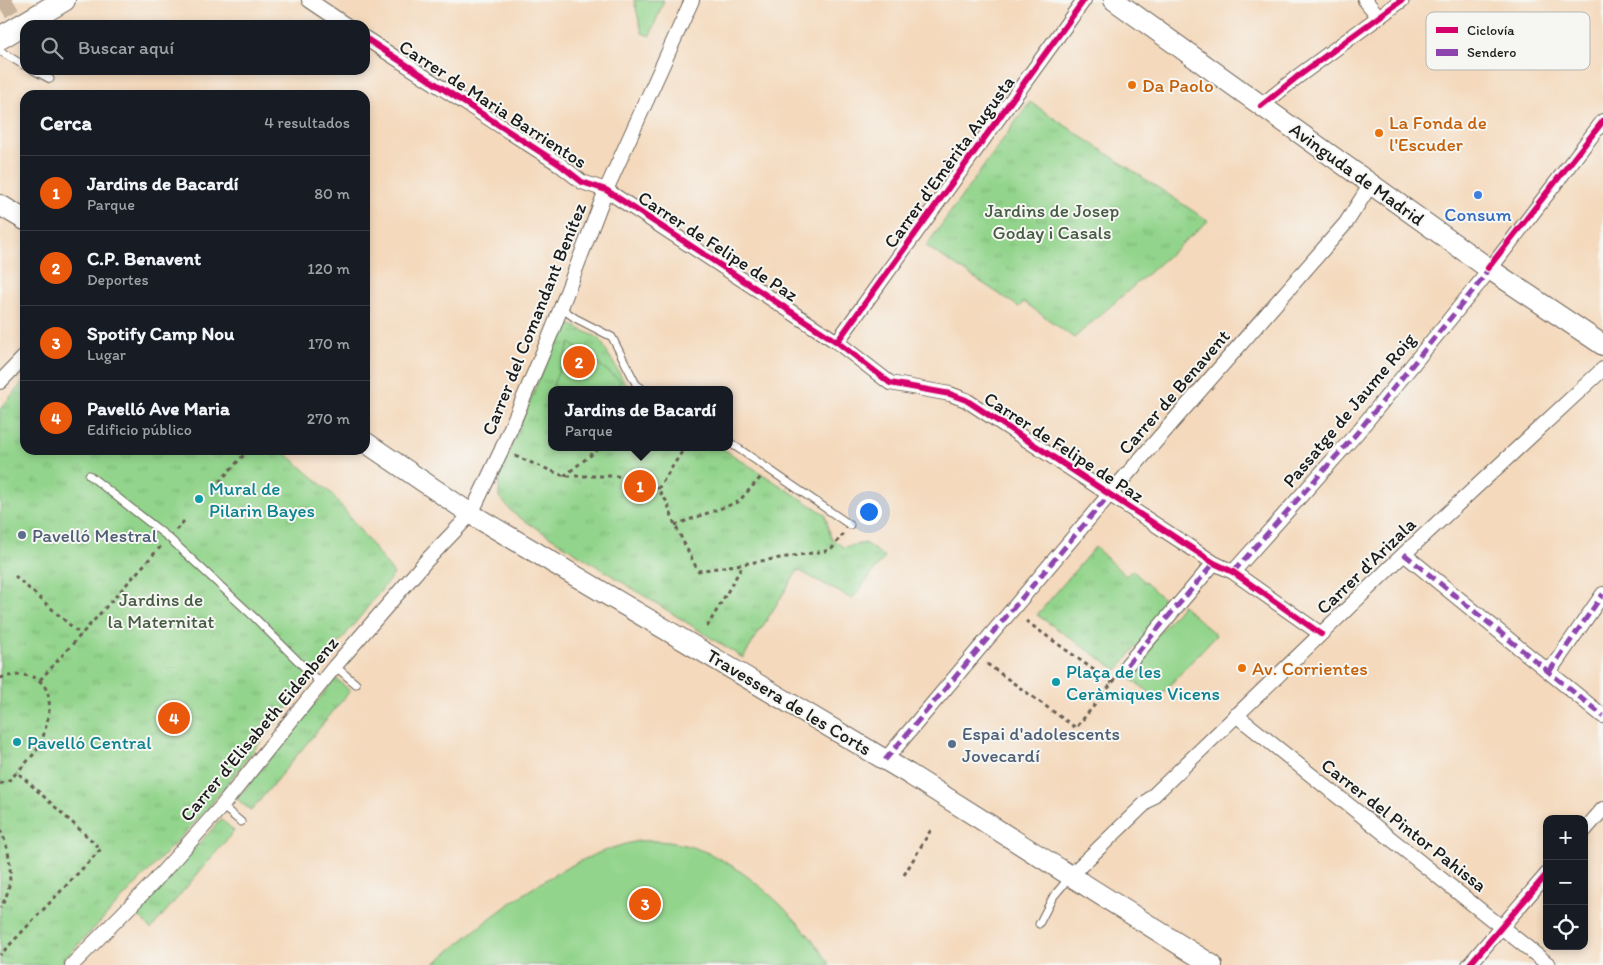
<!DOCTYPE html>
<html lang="es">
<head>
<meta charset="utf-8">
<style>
  body { margin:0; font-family:Itim,sans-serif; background:#242831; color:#f1f3f6 }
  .controls { position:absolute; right:15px; bottom:15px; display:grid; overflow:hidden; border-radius:10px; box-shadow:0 2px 8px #0003 }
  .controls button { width:45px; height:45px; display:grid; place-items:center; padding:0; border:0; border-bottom:1px solid #363941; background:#171b24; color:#f1f3f6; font:25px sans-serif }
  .you { position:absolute; left:868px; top:511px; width:18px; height:18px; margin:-12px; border:4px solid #fff; border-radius:50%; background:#1a73e8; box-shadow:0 0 0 8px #1a73e833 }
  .badge { display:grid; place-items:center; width:32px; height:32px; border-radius:50%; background:#ea580c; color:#fff; font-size:16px; font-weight:700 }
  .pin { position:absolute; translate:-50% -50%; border:2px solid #fff; box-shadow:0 1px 5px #0006 }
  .popup { position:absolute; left:548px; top:386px; width:185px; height:65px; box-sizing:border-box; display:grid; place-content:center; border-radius:10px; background:#171b24; filter:drop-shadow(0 1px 4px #0005); font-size:16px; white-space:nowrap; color:#9ea1a6 }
  .popup b { font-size:19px; color:#f1f3f6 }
  .popup::after { content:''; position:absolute; left:50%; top:100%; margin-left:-10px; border:10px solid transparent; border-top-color:#171b24 }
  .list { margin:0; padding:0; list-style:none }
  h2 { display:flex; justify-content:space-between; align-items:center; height:65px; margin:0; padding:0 20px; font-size:21px }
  h2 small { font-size:16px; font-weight:400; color:#9ea1a6 }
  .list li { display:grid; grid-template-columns:32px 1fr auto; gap:15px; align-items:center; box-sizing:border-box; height:75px; padding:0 20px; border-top:1px solid #363941 }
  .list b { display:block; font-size:19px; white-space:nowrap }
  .list p { margin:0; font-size:16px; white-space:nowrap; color:#9ea1a6 }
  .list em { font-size:16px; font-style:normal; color:#9ea1a6 }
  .icon { flex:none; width:28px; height:28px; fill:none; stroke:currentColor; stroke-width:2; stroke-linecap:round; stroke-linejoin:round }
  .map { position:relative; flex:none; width:1603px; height:965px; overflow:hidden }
  .search { position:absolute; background:#171b24; box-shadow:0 2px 8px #0003; left:20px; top:20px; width:350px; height:55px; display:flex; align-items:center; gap:12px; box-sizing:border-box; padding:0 18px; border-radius:15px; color:#9ea1a6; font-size:19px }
  .panel { position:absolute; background:#171b24; box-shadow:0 2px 8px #0003; left:20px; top:90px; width:350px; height:365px; border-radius:15px }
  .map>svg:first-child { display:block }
  .grass { fill:url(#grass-tufts); stroke:#577854 }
  .garden { fill:#92d48b; stroke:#577854 }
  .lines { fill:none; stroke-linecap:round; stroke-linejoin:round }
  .primary-tunnel { stroke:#c9b39c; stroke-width:22; stroke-dasharray:22 11; stroke-linecap:butt }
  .service-casing { stroke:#685e54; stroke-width:9 }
  .minor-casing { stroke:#685e54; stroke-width:16 }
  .secondary-casing { stroke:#685e54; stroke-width:22 }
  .primary-casing { stroke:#685e54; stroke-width:24 }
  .path { stroke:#685e54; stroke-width:3; stroke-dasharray:4 4; stroke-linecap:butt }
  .service { stroke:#fff; stroke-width:7 }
  .minor { stroke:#fff; stroke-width:14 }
  .secondary { stroke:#fff; stroke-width:20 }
  .primary { stroke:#fff; stroke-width:22 }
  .quiet { stroke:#8e44ad; stroke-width:5; stroke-dasharray:10 5; stroke-linecap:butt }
  .cycleway-casing { stroke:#f6f6f2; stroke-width:9 }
  .cycleway { stroke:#d6006c; stroke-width:6 }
  .food-dot { fill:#e8710a; stroke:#f6f6f2; stroke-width:2 }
  .shop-dot { fill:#3f7fe0; stroke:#f6f6f2; stroke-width:2 }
  .culture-dot { fill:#0f9aa8; stroke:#f6f6f2; stroke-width:2 }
  .service-dot { fill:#5c6f8a; stroke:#f6f6f2; stroke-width:2 }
  .labels { text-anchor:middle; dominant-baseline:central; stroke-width:4; stroke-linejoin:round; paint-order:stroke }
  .food-label { font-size:19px; fill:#c56008; stroke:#f6f6f2; text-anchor:start }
  .street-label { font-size:19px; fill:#1c1c1c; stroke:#f6f6f2 }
  .park-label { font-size:19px; fill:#455c43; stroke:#f6f6f2 }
  .shop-label { font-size:19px; fill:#366cbe; stroke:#f6f6f2 }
  .culture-label { font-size:19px; fill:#0d838f; stroke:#f6f6f2; text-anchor:start }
  .service-label { font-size:19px; fill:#4e5e75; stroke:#f6f6f2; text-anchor:start }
  .key { fill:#f6f6f2; stroke:#b5b5b2; stroke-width:1 }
  .key-label { font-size:14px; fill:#1c1c1c }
</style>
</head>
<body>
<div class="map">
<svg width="1603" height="965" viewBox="0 0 1603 965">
  <defs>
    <pattern id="grass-tufts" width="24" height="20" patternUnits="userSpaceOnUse" patternTransform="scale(1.25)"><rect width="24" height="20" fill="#92d48b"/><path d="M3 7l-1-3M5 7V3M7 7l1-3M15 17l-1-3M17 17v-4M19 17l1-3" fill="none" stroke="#7db577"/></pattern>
  </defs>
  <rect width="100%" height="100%" fill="#f6f6f2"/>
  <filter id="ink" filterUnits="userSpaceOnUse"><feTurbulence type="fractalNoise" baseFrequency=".02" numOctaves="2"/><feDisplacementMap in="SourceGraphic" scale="10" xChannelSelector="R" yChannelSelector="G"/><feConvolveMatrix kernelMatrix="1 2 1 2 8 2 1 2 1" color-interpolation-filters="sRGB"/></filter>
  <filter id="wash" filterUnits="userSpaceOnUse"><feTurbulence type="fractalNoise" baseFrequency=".0096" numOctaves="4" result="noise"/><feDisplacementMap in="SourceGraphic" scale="20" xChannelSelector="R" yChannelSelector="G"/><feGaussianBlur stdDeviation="1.12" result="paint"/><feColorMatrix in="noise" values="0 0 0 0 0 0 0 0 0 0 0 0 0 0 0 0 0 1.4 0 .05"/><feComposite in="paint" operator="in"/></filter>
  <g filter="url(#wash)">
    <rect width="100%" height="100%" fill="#f4d9bc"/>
    <path class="grass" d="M1030 102 1208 221 1074 338 1024 302 1019 307 926 246Z
      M563 321 599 338 629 390H551V447H720L825 514 831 538 843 547 865 543 885 557 852 599 798 570 743 658 514 514 499 497V476Z
      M25 380V450H282L332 494 394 574 203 814 59 965H0V409Z
      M1095 547 1126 576 1132 570 1171 606 1117 670 1037 615Z
      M336 678 350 691 251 811 237 799Z
      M221 819 234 831 151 929 136 914Z"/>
    <path class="garden" d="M634 0H664L650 36 642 33Z
      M570 343 621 381 615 390H561L553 385Z
      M1182 605 1216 635 1158 698 1125 675Z
      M638 841C658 840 676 842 695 848 745 864 803 921 830 965H433C489 917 564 856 638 841Z"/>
  </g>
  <g filter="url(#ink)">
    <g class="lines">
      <path class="primary-tunnel" d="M0 8 13 0"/>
      <g class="service-casing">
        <path id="service" d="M0 51 25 66
          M33 70 50 79
          M561 308 575 318 612 337 636 384 644 390
          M729 442 850 525
          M89 475 169 538 255 618 321 684
          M335 666 356 684
          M222 806 241 822
          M1039 924 1053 897 1069 878"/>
      </g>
      <g class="minor-casing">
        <path id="minor" d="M309 0 346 25
          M1365 0 1379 17
          M365 38 559 164 582 182 606 190 837 342 890 383 950 394 966 400 1214 563 1233 572 1321 634
          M1261 106 1297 77 1402 0
          M837 342 1084 0
          M0 382 25 356
          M1404 554 1603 716
          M1233 572 1356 434 1480 282 1603 121
          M1127 665 1214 563
          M1549 672 1603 594
          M1236 715 1549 965
          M885 760 1109 495 1346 223 1371 184
          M1584 831 1603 809
          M1071 875 1404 554 1603 369
          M72 965 152 884 222 806 335 666 426 561 471 514 501 451 552 331 606 190 692 0
          M1469 965 1547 874"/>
      </g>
      <g class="secondary-casing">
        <path id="secondary" d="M1114 0 1488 268 1603 345
          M0 205 25 220
          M365 442 471 514 909 774 1212 965"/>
      </g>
      <g class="primary-casing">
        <path id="primary" d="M0 38 64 0"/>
      </g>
      <path class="path" d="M515 456 564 476H617L658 489 667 502 675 525 698 571 831 550 843 534
        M564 476 601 447
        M214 488 248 450
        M658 489 685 447
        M675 525 738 502 761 477
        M176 530 185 520
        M15 576 81 635
        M1026 621 1112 683
        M707 627 743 565
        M987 664 1076 728 1117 677
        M0 678C40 667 57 687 46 726 44 732 43 740 40 745 34 755 25 764 17 772
        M40 680 162 545
        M0 784 11 779 17 772 101 849 0 955
        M0 830C12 852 15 887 0 908
        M904 875 932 828"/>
      <use href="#service" class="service"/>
      <use href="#minor" class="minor"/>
      <use href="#secondary" class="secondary"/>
      <use href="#primary" class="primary"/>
      <path class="quiet" d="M1404 554 1603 716
        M1233 572 1356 434 1480 282 1490 266
        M1127 665 1214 563
        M1549 672 1603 594
        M885 760 1109 495"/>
      <g class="cycleway-casing">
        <path id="cycleway" d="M365 38 559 164 582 182 606 190 837 342 890 383 950 394 966 400 1214 563 1233 572 1321 634
          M1261 106 1297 77 1402 0
          M1488 268 1603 121
          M837 342 1084 0
          M1469 965 1547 874"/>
      </g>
      <use href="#cycleway" class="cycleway"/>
    </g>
  </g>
  <g class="food-dot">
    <circle cx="1132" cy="85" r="5"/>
    <circle cx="1379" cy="133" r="5"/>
    <circle cx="1242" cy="668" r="5"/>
  </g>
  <circle class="shop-dot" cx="1478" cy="195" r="5"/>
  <g class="culture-dot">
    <circle cx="199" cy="499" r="5"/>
    <circle cx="1056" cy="682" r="5"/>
    <circle cx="17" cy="742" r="5"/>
  </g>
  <g class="service-dot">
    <circle cx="22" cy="535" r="5"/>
    <circle cx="952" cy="744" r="5"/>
  </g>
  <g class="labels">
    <g class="food-label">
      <text x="1142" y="85">Da Paolo</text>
      <text x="1389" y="122">La Fonda de<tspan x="1389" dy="22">l'Escuder</tspan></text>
      <text x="1252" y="668">Av. Corrientes</text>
    </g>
    <g class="street-label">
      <text transform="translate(493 104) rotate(33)">Carrer de Maria Barrientos</text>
      <text transform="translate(949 162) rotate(-54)">Carrer d'Emèrita Augusta</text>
      <text transform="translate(1357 174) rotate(36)">Avinguda de Madrid</text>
      <text transform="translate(718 246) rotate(33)">Carrer de Felipe de Paz</text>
      <text transform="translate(534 319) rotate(-68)">Carrer del Comandant Benítez</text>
      <text transform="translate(1174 392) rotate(-49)">Carrer de Benavent</text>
      <text transform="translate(1349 410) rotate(-50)">Passatge de Jaume Roig</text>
      <text transform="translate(1064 447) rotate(33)">Carrer de Felipe de Paz</text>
      <text transform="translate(1366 566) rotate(-44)">Carrer d'Arizala</text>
      <text transform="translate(789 702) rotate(31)">Travessera de les Corts</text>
      <text transform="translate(259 729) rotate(-50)">Carrer d'Elisabeth Eidenbenz</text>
      <text transform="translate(1404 825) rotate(38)">Carrer del Pintor Pahissa</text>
    </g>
    <g class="park-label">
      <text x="1052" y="210">Jardins de Josep<tspan x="1052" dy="22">Goday i Casals</tspan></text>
      <text x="161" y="599">Jardins de<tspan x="161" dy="22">la Maternitat</tspan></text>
    </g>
    <g class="shop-label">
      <text x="1478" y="214">Consum</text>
    </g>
    <g class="culture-label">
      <text x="209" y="488">Mural de<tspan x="209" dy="22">Pilarin Bayes</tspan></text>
      <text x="1066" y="671">Plaça de les<tspan x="1066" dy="22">Ceràmiques Vicens</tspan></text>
      <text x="27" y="742">Pavelló Central</text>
    </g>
    <g class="service-label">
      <text x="32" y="535">Pavelló Mestral</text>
      <text x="962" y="733">Espai d'adolescents<tspan x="962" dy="22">Jovecardí</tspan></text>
    </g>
  </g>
  <rect x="1426" y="12" width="164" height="58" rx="8" class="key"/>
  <rect x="1436" y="27" width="22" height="6" fill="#d6006c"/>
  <rect x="1436" y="49" width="22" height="7" fill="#8e44ad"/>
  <g class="key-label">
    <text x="1467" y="35">Ciclovía</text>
    <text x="1467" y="57">Sendero</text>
  </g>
</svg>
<div class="controls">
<button>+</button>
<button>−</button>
<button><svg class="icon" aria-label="locate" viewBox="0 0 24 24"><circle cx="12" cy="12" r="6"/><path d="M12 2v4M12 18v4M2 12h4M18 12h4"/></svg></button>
</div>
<div class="you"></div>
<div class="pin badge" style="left:640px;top:486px">1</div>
<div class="popup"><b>Jardins de Bacardí</b>Parque</div>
<div class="pin badge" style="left:579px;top:362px">2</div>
<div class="pin badge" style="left:645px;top:904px">3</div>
<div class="pin badge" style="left:174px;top:718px">4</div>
<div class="search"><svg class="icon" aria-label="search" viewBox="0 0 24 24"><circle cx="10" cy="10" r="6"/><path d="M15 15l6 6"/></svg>Buscar aquí</div>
<section class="panel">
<h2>Cerca<small>4 resultados</small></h2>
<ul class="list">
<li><span class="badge">1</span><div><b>Jardins de Bacardí</b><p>Parque</p></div><em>80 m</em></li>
<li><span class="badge">2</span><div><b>C.P. Benavent</b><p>Deportes</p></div><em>120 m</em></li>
<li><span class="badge">3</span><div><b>Spotify Camp Nou</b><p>Lugar</p></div><em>170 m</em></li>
<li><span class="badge">4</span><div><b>Pavelló Ave Maria</b><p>Edificio público</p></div><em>270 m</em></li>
</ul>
</section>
</div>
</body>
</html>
